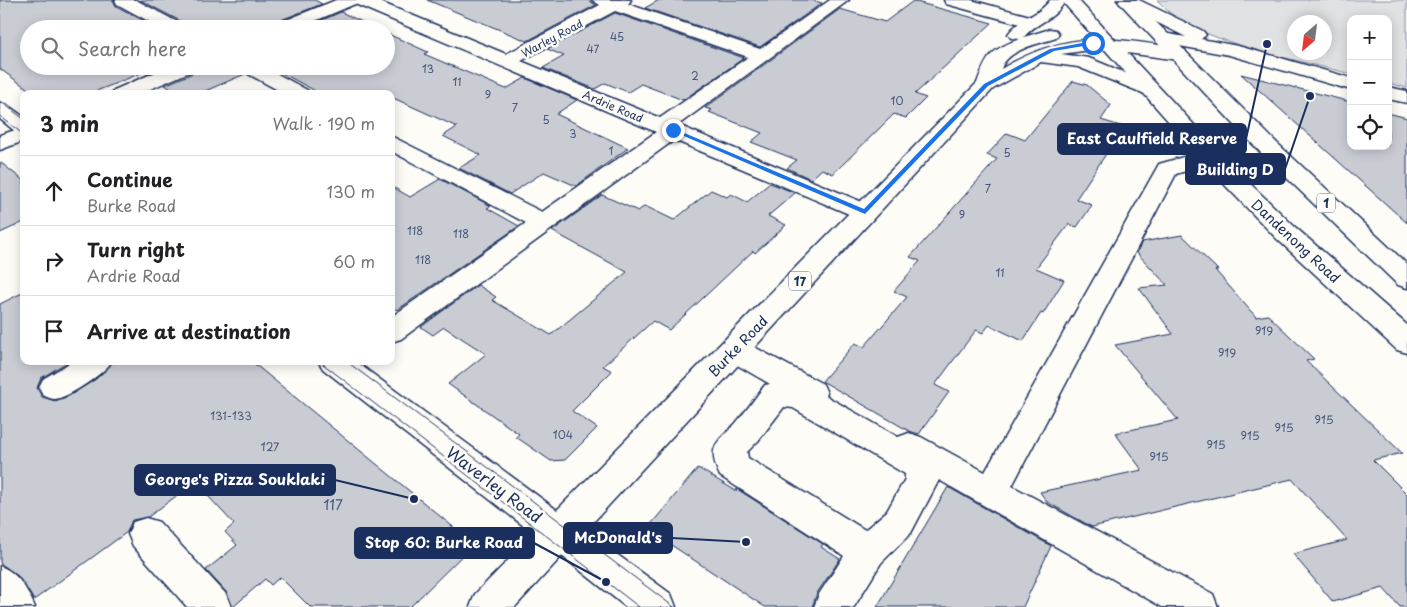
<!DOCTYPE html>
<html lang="en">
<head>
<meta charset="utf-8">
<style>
  body { margin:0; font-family:"Playpen Sans",sans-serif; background:#f2f2f2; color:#202124 }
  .controls { position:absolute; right:15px; top:15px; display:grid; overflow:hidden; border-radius:10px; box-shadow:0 2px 12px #0003 }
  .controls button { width:45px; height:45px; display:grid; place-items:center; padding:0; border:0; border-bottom:1px solid #e0e0e0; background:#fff; color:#202124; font:25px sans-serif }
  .compass { position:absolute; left:1287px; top:15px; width:45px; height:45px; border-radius:50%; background:#fff; box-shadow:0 2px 12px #0003; rotate:208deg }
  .stop { position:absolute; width:15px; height:15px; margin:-11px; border:4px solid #1a73e8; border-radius:50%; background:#fff }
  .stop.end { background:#1a73e8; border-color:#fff; box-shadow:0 1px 5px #0008 }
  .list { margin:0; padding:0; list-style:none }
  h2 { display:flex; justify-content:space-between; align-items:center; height:65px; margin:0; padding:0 20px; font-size:21px }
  h2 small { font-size:16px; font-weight:400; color:#757577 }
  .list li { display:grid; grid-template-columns:32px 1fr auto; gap:15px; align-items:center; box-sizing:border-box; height:70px; padding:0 20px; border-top:1px solid #e0e0e0 }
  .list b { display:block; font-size:19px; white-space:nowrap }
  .list p { margin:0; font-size:16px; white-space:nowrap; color:#757577 }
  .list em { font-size:16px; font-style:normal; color:#757577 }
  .icon { flex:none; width:28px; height:28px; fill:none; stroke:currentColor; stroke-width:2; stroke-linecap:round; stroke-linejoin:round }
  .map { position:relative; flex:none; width:1407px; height:607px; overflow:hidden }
  .search { position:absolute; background:#fff; box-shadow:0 2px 12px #0003; left:20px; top:20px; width:375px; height:55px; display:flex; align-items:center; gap:12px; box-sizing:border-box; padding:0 18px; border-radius:28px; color:#757577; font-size:19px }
  .panel { position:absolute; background:#fff; box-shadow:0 2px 12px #0003; left:20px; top:90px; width:375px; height:275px; border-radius:10px }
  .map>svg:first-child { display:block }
  .green { fill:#e0e1e3; stroke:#7e88a0; fill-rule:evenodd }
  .building { fill:#c9ccd3; stroke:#1b2f5e }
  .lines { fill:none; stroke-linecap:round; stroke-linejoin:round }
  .minor-casing { stroke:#1b2f5e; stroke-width:3 }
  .major-casing { stroke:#1b2f5e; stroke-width:3 }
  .highway-casing { stroke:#1b2f5e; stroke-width:3 }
  .minor { fill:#fdfcf7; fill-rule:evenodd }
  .major { fill:#fdfcf7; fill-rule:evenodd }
  .highway { fill:#fdfcf7; fill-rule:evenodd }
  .tram { stroke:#1b2f5e; stroke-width:1 }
  .route { fill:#1a73e8 }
  .labels { text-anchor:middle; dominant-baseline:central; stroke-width:5; stroke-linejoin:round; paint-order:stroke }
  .number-label { font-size:11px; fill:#46567b }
  .far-street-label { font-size:11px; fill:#1b2f5e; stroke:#fdfcf7 }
  .shield { fill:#fdfcf7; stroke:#5f6c8c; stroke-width:1 }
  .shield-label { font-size:12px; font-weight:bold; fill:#1b2f5e }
  .street-label { font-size:14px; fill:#1b2f5e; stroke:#fdfcf7 }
  .near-number-label { font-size:14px; fill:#46567b }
  .near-street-label { font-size:16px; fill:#1b2f5e; stroke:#fdfcf7 }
  .leader { fill:none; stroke:#1b2f5e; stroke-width:2 }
  .callout-dot { fill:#1b2f5e; stroke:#fdfcf7; stroke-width:2 }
  .callout { fill:#1b2f5e; stroke:#1b2f5e; stroke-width:2 }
  .callout-label { font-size:15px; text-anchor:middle; font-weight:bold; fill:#fff }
</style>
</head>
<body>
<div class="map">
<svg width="1407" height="607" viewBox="0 0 1407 607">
  <rect width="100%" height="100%" fill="#fdfcf7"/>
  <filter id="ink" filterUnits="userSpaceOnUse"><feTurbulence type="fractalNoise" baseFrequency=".02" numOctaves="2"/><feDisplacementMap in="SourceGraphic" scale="10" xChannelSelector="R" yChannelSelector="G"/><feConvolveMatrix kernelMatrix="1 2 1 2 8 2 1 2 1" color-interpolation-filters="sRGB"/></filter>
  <g filter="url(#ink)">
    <path class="green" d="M1157 0H1407V88L1388 83V19H1351V74C1302 61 1216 45 1177 18 1169 13 1163 6 1157 0ZM1294 22H1324V52H1294Z"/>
    <path class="building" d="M0 0H113L116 6 159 29H29V66H165L147 74 144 72 89 94H35L0 69Z
      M140 0H315L322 4 273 23 269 29H188L184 23Z
      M427 0H588L596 5 527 41Z
      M659 0H812L822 3 760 47 645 8Z
      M913 1 992 23 915 94 926 98 906 118 894 114 833 174 822 169 811 179 787 168 797 160 751 142 762 133 709 112 712 110 705 108 840 9 885 22Z
      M341 12 377 29H301Z
      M615 13 744 58 683 100 641 84 628 92 605 83 595 89 543 68 564 56 547 49Z
      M386 33 428 52 424 54 506 89 525 78 577 100 556 114 628 148 576 186 544 172 510 194 459 168 481 155 443 136 457 127 391 97V94H321L269 66H386Z
      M198 66H237L245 74 198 94H178L165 85 195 72Z
      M1241 74 1351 102V146H1388V113L1407 118V223Z
      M1073 81 1087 85 1111 105 1101 120 1124 127 1076 199 1092 205 1077 227 1069 224 1036 268 1064 280 1043 314 1041 313 1023 341 989 325 983 333 976 330 935 385 949 392 919 434 909 431 822 381 855 343 864 347 907 297 894 291 920 261 910 257 997 159 987 155 1007 133 1025 140Z
      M0 162 24 181V222L0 233Z
      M440 179 491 206 487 208 519 226 397 310 391 306V186L410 197Z
      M770 183 795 193 768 216 786 225 755 253 753 251 669 330 653 321 603 366 612 371 572 411 597 428 565 460 551 461 516 437 519 434 448 384 486 354 444 327 433 335 421 327 478 285 496 297 492 300 551 335 627 272 552 231 602 195 638 211 645 206 674 220 711 190 727 197 731 194 747 202Z
      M1182 235 1218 270H1215L1256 317 1268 315 1314 359 1306 361 1402 453 1373 460 1407 494V607H1400L1383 588 1333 602 1293 554 1347 540 1292 479 1092 527 1047 502 1040 492 1142 470 1115 433 1178 420 1115 345 1173 334 1139 288 1167 285 1137 253 1142 242Z
      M24 292V361H69L41 378 37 388 42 397 55 401 69 396 96 379 114 361H251L474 544 410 607H310L280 577 271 585 265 579 233 607 227 593 206 570 237 545 225 532 234 524 195 482 148 517 132 520 127 532 34 600 18 576 0 563V304Z
      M698 468 736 491 737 489 823 544 821 547 840 559 817 593 812 607H765L647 529Z
      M948 487 1051 546 1023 607H877Z"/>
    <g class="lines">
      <g class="minor-casing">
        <path id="minor" d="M115 0H136L183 25 186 29H163L117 4Z
          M336 0H375L506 54 600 5 592 0H631L628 4 760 49 830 0H849L678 125 874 207 877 212 874 217 865 220 856 217 674 140 401 339 391 342V317L526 223 391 151V136L542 212 656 132 355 4 296 29H271L274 25ZM615 11 748 57 660 118 521 61Z
          M944 0H971L1037 18 1040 22 1037 26 1031 27 946 4Z
          M1118 0H1139L1203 31 1206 35 1201 39 1238 46 1351 78V90L1229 55 1157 42 1154 38 1157 34 1163 33 1186 37 1120 4Z
          M170 66H196L194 70 139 94H111L114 90Z
          M239 66H263L307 90 310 94H285L241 70Z
          M1388 87 1407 91V103L1388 99Z
          M24 127V141L0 150V135Z
          M1211 149 1219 151 1222 156 1219 161 1176 174 1012 486 1213 594 1218 607H1162L939 480 911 533 881 563 854 607H814L819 594 844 556 720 476C706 446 717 443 736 423 746 411 755 398 765 385L770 384 725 358 720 350 725 342 735 339 745 342 823 384 827 393 826 396 898 437 909 433 921 437 985 472 1159 164ZM784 407 793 408 905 474V479L887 511 865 530 748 458 747 452 758 441Z
          M73 361H112C106 372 68 398 55 399 51 399 47 397 43 395L39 387 43 379Z
          M146 518 159 522 226 594 231 607H187L133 546 128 534 133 522Z
          M0 566C18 573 27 589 35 607H0Z"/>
      </g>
      <g class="major-casing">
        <path id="major" d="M1050 0H1066C1052 23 1038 20 1024 37L1050 29 1056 30 1059 34 1056 38C1039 44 1007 49 1001 69 1068 30 1105 37 1178 48L1185 50 1187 54 1185 58 1178 60 1098 49 1061 54 1089 58 1157 86 1160 90 1157 94 1150 96 1078 67 1041 62 993 89 585 531 671 594 676 607H626L562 556 515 607H470L475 594 534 534 323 369 318 361H355L557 510 977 83C987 55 992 49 1020 39L1011 38 1008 34C1019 18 1039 16 1050 0Z
          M0 103 7 105 24 117V133L16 132 0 119Z"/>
      </g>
      <g class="highway-casing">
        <path id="highway" d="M1061 0H1078L1239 173 1295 227 1407 325V353L1397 350 1277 239 1223 183Z
          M1117 0H1134L1277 143 1407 264V288L1398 285 1261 153Z"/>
      </g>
      <use href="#minor" class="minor"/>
      <use href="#major" class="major"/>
      <use href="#highway" class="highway"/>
      <path class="tram" d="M0 101 24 119
        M0 116 24 135
        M319 361 639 607
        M346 361 674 607"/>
    </g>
  </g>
  <path class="route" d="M1093 41 1095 44 1054 51 988 86 865 214 670 130 675 129 864 209 984 84 1050 49Z"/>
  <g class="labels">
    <g class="number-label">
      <text x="617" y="36">45</text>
      <text x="593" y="48">47</text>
      <text x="428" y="68">13</text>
      <text x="695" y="75">2</text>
      <text x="457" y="81">11</text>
      <text x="488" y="94">9</text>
      <text x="897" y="100">10</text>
      <text x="515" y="107">7</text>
      <text x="546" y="119">5</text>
      <text x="573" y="133">3</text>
      <text x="611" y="150">1</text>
      <text x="1007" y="152">5</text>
      <text x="988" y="188">7</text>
      <text x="962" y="214">9</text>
      <text x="415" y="230">118</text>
      <text x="461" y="233">118</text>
      <text x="423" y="259">118</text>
      <text x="1000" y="272">11</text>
      <text x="1264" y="330">919</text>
      <text x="1227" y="352">919</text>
      <text x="231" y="415">131-133</text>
      <text x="1324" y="419">915</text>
      <text x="1284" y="427">915</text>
      <text x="563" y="434">104</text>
      <text x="1250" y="435">915</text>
      <text x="1216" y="444">915</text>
      <text x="270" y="446">127</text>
      <text x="1159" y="456">915</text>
    </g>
    <g class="far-street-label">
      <text transform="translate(552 38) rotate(-28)">Warley Road</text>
      <text transform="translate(613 106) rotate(23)">Ardrie Road</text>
    </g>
    <g class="shield">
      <rect x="1317" y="193.5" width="18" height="19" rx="4"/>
      <rect x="789" y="271.5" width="22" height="19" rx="4"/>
    </g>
    <g class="shield-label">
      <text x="1326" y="203">1</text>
      <text x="800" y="281">17</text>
    </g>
    <g class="street-label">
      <text transform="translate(1296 241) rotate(43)">Dandenong Road</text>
      <text transform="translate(738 346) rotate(-46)">Burke Road</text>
    </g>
    <g class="near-number-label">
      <text x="333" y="504">117</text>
    </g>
    <g class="near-street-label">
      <text transform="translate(495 484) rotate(37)">Waverley Road</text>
    </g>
  </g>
  <path class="leader" d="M1267 44L1246 139M1310 96L1285 169M414 499L335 480M746 542L672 538M606 582L534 543"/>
  <g class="callout-dot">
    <circle cx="1267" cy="44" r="5"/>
    <circle cx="1310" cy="96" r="5"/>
    <circle cx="414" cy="499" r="5"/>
    <circle cx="746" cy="542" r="5"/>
    <circle cx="606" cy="582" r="5"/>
  </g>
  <g class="callout">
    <rect x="1058" y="124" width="188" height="30" rx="5"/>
    <rect x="1186" y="154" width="99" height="30" rx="5"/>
    <rect x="135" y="465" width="200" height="30" rx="5"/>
    <rect x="564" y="523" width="108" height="30" rx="5"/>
    <rect x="355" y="528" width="179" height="30" rx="5"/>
  </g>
  <g class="callout-label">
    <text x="1152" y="144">East Caulfield Reserve</text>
    <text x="1235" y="175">Building D</text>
    <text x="235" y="485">George's Pizza Souklaki</text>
    <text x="618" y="543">McDonald's</text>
    <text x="444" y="548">Stop 60: Burke Road</text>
  </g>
</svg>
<div class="controls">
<button>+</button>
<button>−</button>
<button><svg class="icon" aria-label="locate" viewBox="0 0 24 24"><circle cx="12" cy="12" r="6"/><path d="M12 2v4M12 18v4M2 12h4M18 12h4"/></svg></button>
</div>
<svg class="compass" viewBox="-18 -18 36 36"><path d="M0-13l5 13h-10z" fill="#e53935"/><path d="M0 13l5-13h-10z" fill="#757577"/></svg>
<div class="stop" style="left:1093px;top:43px"></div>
<div class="stop end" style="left:673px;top:130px"></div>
<div class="search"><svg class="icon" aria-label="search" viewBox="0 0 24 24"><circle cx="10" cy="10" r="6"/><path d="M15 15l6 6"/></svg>Search here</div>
<section class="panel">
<h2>3 min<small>Walk · 190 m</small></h2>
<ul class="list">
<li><svg class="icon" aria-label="ahead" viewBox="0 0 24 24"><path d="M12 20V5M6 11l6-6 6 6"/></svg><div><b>Continue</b><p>Burke Road</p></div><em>130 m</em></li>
<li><svg class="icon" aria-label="right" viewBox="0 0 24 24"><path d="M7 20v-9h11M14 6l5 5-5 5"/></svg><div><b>Turn right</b><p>Ardrie Road</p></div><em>60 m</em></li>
<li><svg class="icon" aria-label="arrive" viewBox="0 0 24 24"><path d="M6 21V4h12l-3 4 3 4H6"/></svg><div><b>Arrive at destination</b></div></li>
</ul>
</section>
</div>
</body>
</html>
